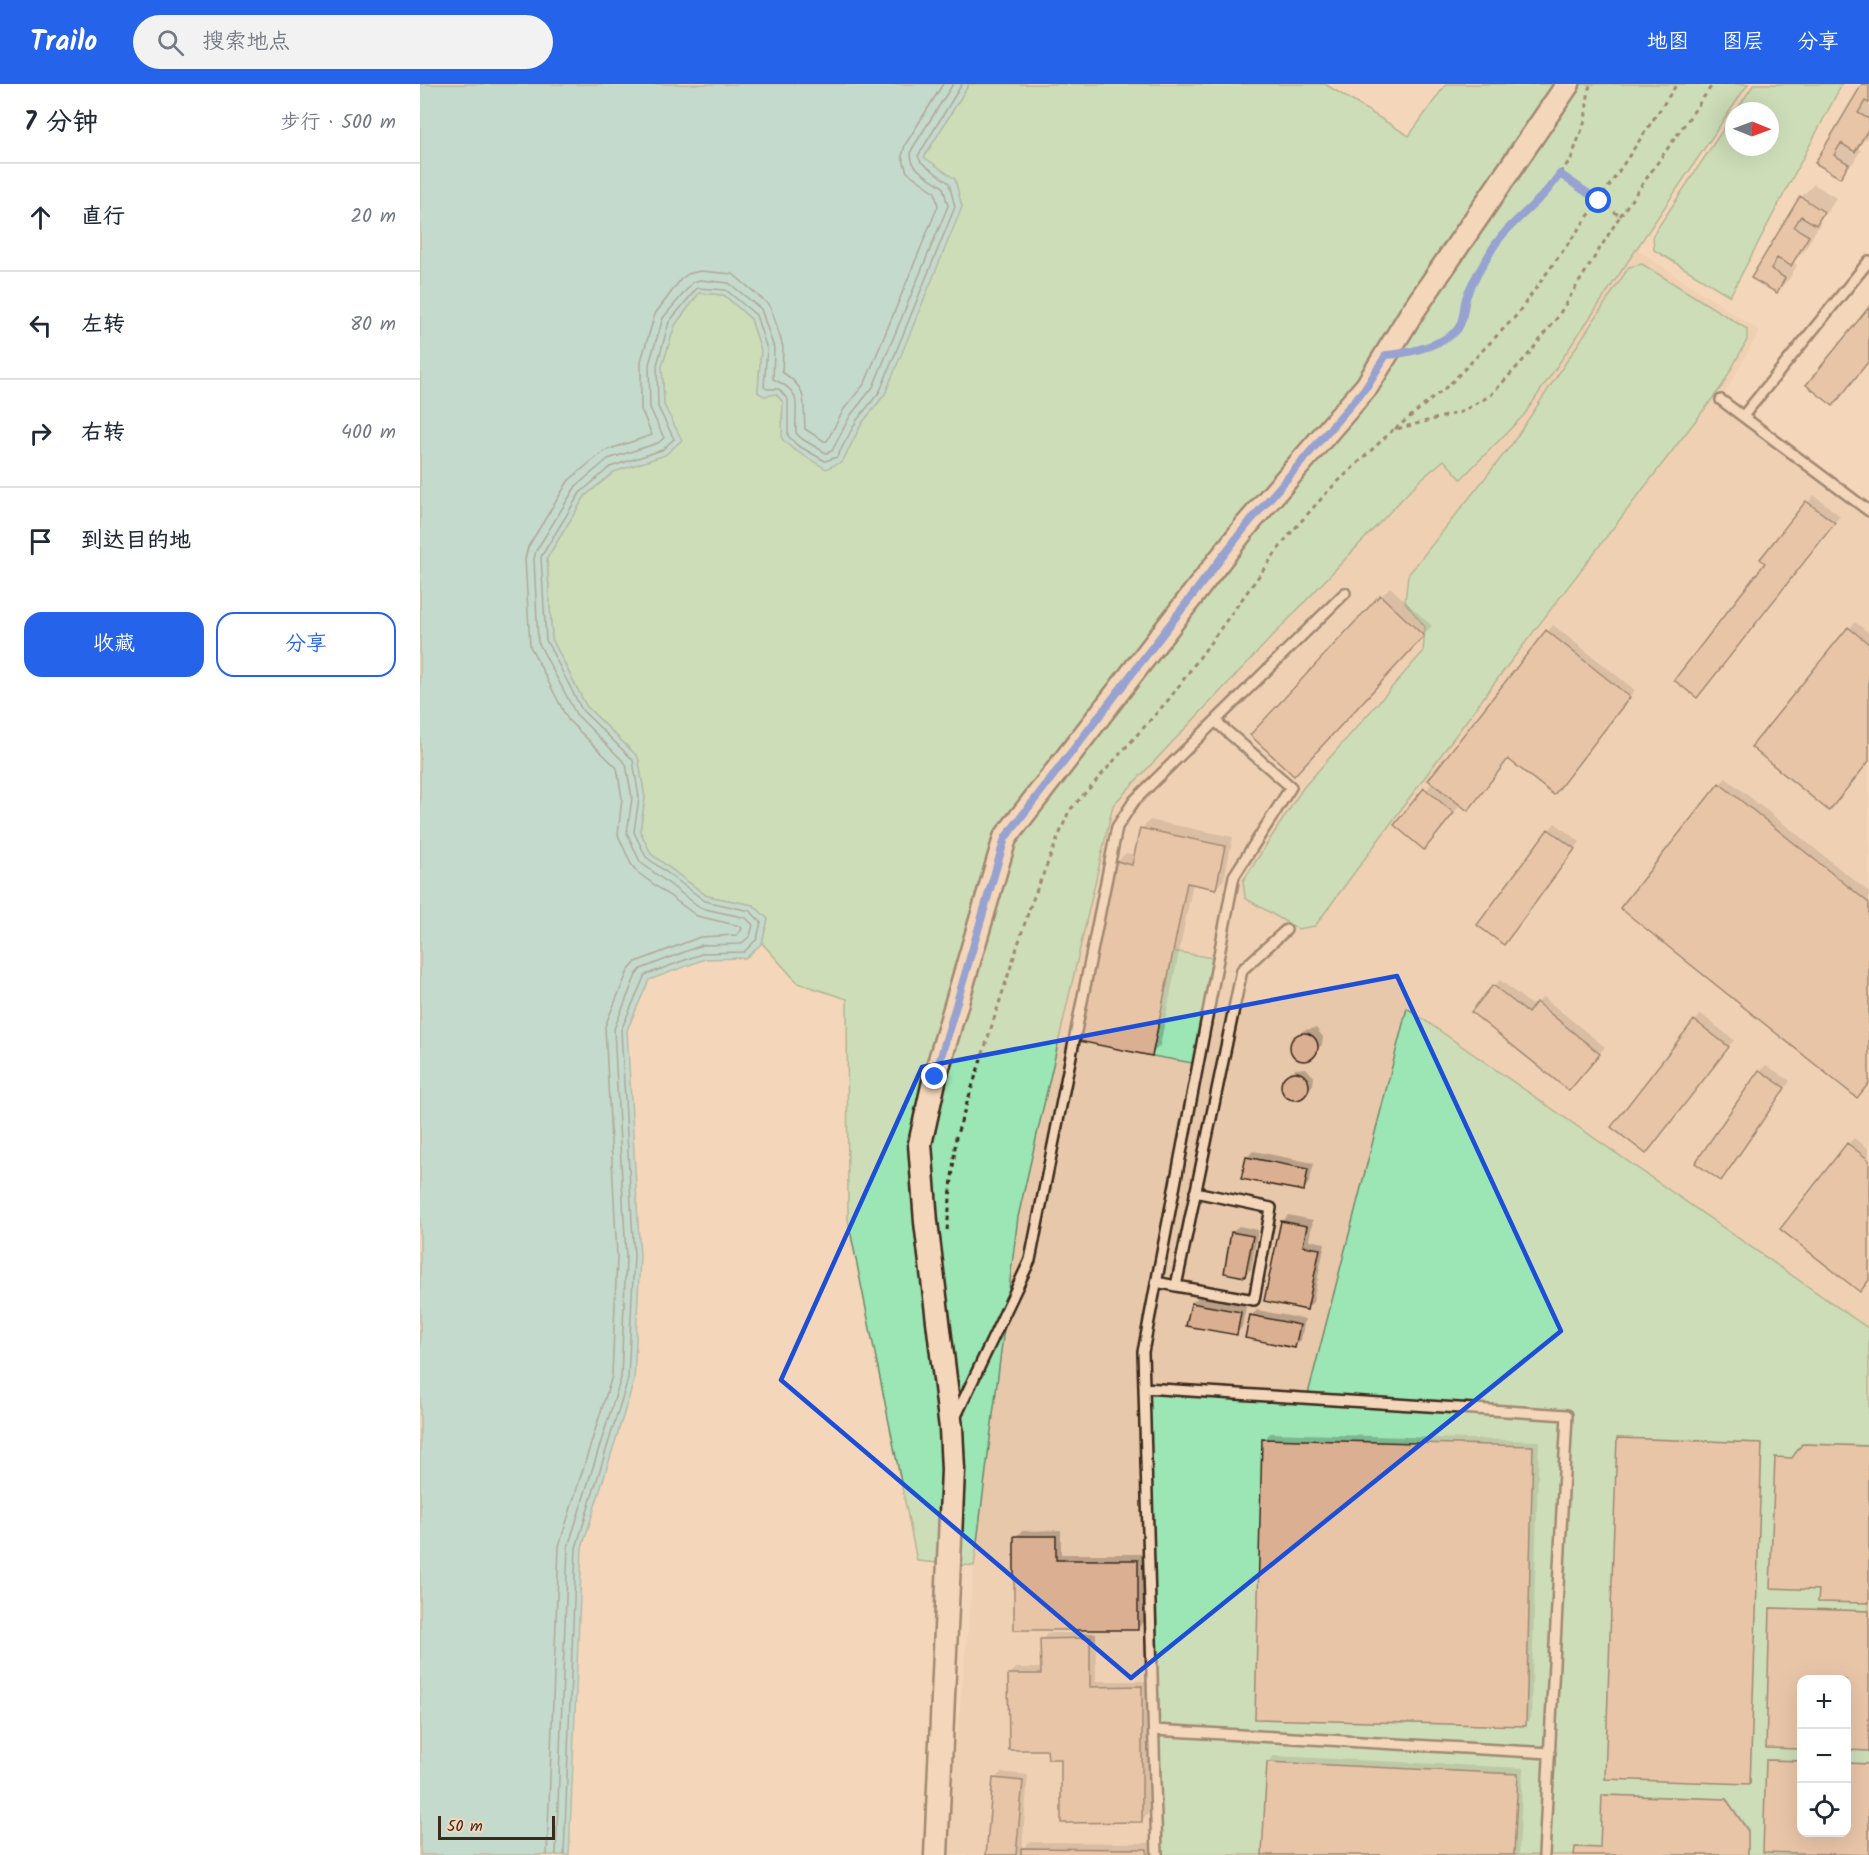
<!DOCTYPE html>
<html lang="zh">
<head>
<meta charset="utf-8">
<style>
  body { margin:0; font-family:Kalam,"LXGW WenKai TC",sans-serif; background:#f2f2f3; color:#1f2937 }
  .controls { position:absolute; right:18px; bottom:18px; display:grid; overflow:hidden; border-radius:12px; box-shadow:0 6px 24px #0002 }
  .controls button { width:54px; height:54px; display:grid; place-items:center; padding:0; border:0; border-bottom:2px solid #e0e1e3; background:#fff; color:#1f2937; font:30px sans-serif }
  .compass { position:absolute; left:1305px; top:18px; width:54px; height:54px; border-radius:50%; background:#fff; box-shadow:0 6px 24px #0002; rotate:91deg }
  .scale { position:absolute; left:18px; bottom:15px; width:117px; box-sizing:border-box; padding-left:6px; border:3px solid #3b2a1e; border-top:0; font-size:16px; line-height:21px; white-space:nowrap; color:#3b2a1e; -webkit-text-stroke:4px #f4d7ba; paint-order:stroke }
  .stop { position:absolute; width:18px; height:18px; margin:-14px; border:4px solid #2563eb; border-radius:50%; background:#fff }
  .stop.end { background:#2563eb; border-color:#fff; box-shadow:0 2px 6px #0008 }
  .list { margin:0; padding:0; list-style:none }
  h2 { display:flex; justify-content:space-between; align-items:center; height:78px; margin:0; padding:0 24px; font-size:26px }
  h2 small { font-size:20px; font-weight:400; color:#747a83 }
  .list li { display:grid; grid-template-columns:39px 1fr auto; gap:18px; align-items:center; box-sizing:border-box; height:108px; padding:0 24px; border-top:2px solid #e0e1e3 }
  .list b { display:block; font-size:22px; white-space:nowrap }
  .list em { font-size:20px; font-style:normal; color:#747a83 }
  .actions { display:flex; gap:12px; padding:18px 24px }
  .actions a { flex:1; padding:14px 0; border:2px solid #2563eb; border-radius:18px; text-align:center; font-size:21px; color:#2563eb }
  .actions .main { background:#2563eb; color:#fff }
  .icon { flex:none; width:33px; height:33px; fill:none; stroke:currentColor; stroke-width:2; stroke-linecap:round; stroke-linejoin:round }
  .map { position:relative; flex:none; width:1449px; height:1771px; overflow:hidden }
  header { display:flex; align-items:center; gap:36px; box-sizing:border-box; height:84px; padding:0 30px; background:#2563eb; color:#fff }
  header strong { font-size:28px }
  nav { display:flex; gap:33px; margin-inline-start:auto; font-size:21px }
  .search { width:420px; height:54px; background:#f2f2f3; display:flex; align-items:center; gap:15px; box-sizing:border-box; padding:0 21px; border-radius:33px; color:#747a83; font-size:22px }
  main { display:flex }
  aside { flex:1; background:#fff }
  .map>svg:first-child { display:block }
  .built { fill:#e8c8ab; fill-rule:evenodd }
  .green { fill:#9ce5b5; stroke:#6c886a; stroke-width:1.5; fill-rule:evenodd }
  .water { fill:#8bdde3; stroke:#6b9594; stroke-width:1.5 }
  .shadow { fill:#0003 }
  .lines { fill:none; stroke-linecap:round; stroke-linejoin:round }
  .shore { stroke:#5b726d; stroke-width:1.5 }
  .building { fill:#dbb092; stroke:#3b2a1e; stroke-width:1.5 }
  .service-casing { stroke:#3b2a1e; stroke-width:14 }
  .tertiary-casing { stroke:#3b2a1e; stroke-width:27 }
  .path { stroke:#3b2a1e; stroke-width:3; stroke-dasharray:4.5 4.5; stroke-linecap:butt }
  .service { stroke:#f4d7ba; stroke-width:9 }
  .tertiary { stroke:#f4d7ba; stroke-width:22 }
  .route { stroke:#2563eb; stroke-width:8 }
  .marked { fill:none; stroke:#1d4ed8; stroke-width:4.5; stroke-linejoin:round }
</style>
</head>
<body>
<header>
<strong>Trailo</strong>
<div class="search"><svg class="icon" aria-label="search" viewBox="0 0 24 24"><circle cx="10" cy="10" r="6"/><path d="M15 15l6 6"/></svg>搜索地点</div>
<nav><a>地图</a><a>图层</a><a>分享</a></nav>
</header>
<main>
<aside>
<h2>7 分钟<small>步行 · 500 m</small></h2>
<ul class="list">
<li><svg class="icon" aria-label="ahead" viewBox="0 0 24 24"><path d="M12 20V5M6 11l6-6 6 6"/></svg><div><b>直行</b></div><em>20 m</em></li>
<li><svg class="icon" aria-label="left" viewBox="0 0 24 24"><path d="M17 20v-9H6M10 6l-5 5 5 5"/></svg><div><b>左转</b></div><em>80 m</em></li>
<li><svg class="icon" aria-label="right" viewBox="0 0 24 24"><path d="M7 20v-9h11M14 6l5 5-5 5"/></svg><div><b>右转</b></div><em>400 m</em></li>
<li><svg class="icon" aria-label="arrive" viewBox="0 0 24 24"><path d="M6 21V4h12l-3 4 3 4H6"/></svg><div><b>到达目的地</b></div></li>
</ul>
<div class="actions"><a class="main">收藏</a><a>分享</a></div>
</aside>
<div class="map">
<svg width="1449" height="1771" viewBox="0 0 1449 1771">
  <rect width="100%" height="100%" fill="#f4d7ba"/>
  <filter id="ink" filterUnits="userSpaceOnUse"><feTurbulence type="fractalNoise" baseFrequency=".0167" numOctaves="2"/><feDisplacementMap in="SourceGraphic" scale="12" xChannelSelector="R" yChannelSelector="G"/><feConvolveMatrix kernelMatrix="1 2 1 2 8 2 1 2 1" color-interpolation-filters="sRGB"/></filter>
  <g filter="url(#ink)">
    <path class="built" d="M1216 165 1340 247 1301 316 1449 426V1771H525L554 1482 598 1133 693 721 999 397 1024 375 1041 394 1104 331ZM1382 1596H1426V1748H1382Z"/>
    <path class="green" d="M549 0H905L989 52 1026 0H1328L1104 331 1041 395 1024 376 999 397 693 721 598 1133 554 1482 497 1477 428 1136 427 915 378 899 342 859 348 835 333 821 287 812 231 770 220 747 225 714 218 673 166 622 132 555 127 474 165 412 194 388 244 321 242 282 255 241 279 209 304 211 331 235 341 266 338 308 344 312 356 310 363 318 362 338 422 378 442 339 465 310 504 73Z
      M1334 0H1422L1310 212 1234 166 1233 151 1314 29V63H1350V27H1316Z
      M1222 180 1327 245V256L1302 302 1072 602 895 842 878 845 825 814 823 797 883 704 1003 568 1005 543 985 518 988 491 1092 360 1209 183Z
      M753 867 798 875 778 980 732 972Z
      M987 924 1449 1245V1771H737L724 1304 887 1314ZM1382 1596H1426V1748H1382Z"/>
    <path class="water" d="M0 0H549L504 73 535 95 542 123 465 310 442 339 422 378 406 385 373 365 362 355 363 318 356 310 344 312 338 308 341 266 331 235 304 211 279 209 255 241 242 282 244 321 262 356 245 371 194 388 165 412 127 474 132 555 166 622 218 673 225 714 220 747 231 770 287 812 333 821 348 835 342 859 326 874 285 875 229 896 207 946 220 1172 214 1297 162 1464 149 1771H0Z"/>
    <path class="shadow" d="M1444 0H1449V51L1437 64 1441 66 1433 79 1420 92 1397 79Z
      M1394 100 1416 114 1409 126 1398 136 1401 138 1384 167 1373 178 1377 181 1370 194 1357 207 1333 193 1381 113Z
      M1394 411 1420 432 1277 612 1347 479 1342 475Z
      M970 503 1012 542 883 682 832 651Z
      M1435 538 1449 549V677L1333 663Z
      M1133 541 1215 606 1140 703 1089 674 1041 720 1010 758 976 741 1013 698Z
      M1306 694 1449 808V999L1300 700Z
      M730 736 813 753 804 795 796 804 773 799 740 962 731 970 697 778 706 769 716 771 721 745Z
      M1135 739 1160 758 1084 859 1129 746Z
      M1080 896 1114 923 1123 913 1185 963 1155 999 1074 902Z
      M1281 930 1314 956 1226 1068 1193 1042Z
      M896 944 903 953 902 961 885 975 878 973 873 967 872 959 884 946Z
      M1346 981 1370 997 1307 1089 1301 1095 1340 987Z
      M886 984 894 993 893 1001 880 1013 872 1014 863 1007V999L875 985Z
      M1434 1054 1449 1065V1195L1428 1060Z
      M833 1067 894 1079 889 1099 883 1105 827 1073Z
      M868 1131 893 1136 889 1156 905 1159 893 1218 887 1224 862 1138Z
      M819 1142 838 1146 831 1185 825 1191 812 1148Z
      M778 1213 826 1222 822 1243 816 1250 772 1219Z
      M837 1226 885 1235 881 1256 875 1262 831 1232Z
      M850 1349 1119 1357 1111 1634 1105 1641 844 1356Z
      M1200 1353 1342 1358 1329 1698 1198 1355Z
      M1385 1359 1449 1361V1518L1400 1504 1357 1374 1375 1373Z
      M641 1446V1470H724V1538L718 1544 595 1453 602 1447Z
      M1353 1523 1449 1526V1665L1426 1596 1352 1525Z
      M628 1549H676V1597H727L728 1730 722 1736 629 1664 590 1590 596 1584H622V1556Z
      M854 1672 1103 1684 1099 1771H844L848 1679Z
      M1349 1675 1382 1676V1748H1426V1678L1449 1679V1770L1344 1767Z
      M581 1688 608 1691 602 1766 609 1758 732 1759V1771H568L575 1695Z
      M1185 1710 1307 1714 1329 1745 1328 1771H1156L1158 1762 1182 1763Z"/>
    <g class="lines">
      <path class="shore" d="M127 1771 139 1462 192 1292 197 1173 185 942 208 887 216 878 280 853 317 851 322 845 320 842 277 832 217 788 211 780 198 751 202 714 197 684 148 636 110 562 105 475 108 463 149 396 184 367 232 351 221 325V277L235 230 261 195 268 190 280 187 313 190 348 220 352 227 363 263 362 288C389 305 383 317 385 345L404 357H407L424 325 445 299 518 122 515 108 487 88 482 72 485 61 523 0
        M136 1771 148 1463 201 1294 206 1173 194 945 216 891 221 885 282 861 321 860 330 852 333 841 326 834 281 824 220 778 207 749 212 714 206 680 156 630 118 558 114 475 116 467 156 402 188 375 238 359 244 354 230 324 229 280 243 234 273 198 280 196 309 199 341 225 354 264 353 295C385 309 374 320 376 349L382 355 406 369 412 367 430 332 453 303 528 122 523 103C510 93 486 84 492 65L533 0
        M144 1771 156 1464 208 1295 214 1172 201 946 225 891 284 869 324 868 337 855 341 838 330 827 285 817 226 773 214 748 219 714 213 676 162 626 126 556 121 473 160 409 190 383 242 366 254 355 238 323 237 281 249 238 277 204 306 206 336 231 347 265 344 303 347 305H359L368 316V352L377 361 405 377 417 373 437 336 460 307 535 123 529 99 501 78 498 72 542 0"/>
    </g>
    <path class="building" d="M1442 0 1449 1V19L1445 17 1438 29 1449 35V44L1435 68 1421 59 1414 71 1429 80 1420 94 1395 79Z
      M1380 112 1404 128 1396 141 1381 132 1374 143 1389 152 1371 182 1357 174 1351 185 1365 194 1357 209 1331 194Z
      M1449 223V277L1413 322 1386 301Z
      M1386 417 1415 439 1277 614 1254 596 1345 479 1340 475Z
      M960 511 1004 552 874 692 830 651Z
      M1428 543 1449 560V677L1409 727 1331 663Z
      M1126 546 1210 613 1134 711 1088 675 1048 727 1008 696Z
      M1299 699 1449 819V999L1437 1014 1200 824Z
      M1004 704 1034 729 1004 766 974 741Z
      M720 744 805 762 796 805 767 799 732 972 659 957 696 777 712 781Z
      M1128 745 1155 765 1084 861 1057 841Z
      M1073 901 1108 929 1116 918 1180 970 1149 1007 1051 928Z
      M1274 936 1309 963 1226 1070 1191 1043Z
      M870 963a14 14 0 1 1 28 0a14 14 0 1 1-28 0Z
      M1339 986 1365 1004 1301 1097 1275 1079Z
      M861 1002a14 14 0 1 1 28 0a14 14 0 1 1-28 0Z
      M1427 1059 1449 1076V1196L1440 1208 1360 1145Z
      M826 1073 888 1085 884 1107 821 1095Z
      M861 1137 887 1142 883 1162 900 1165 887 1226 844 1217Z
      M811 1148 833 1152 825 1193 804 1189Z
      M771 1219 821 1228 817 1251 766 1242Z
      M830 1231 880 1241 875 1264 825 1254Z
      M1197 1354 1342 1359 1330 1700 1185 1695Z
      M842 1355 1113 1362 1106 1642 835 1635Z
      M1382 1360 1449 1362V1519L1398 1518 1399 1506 1350 1504 1355 1373 1372 1374Z
      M594 1452H636V1476H718V1546H594Z
      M1350 1524 1449 1527V1667L1426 1666V1596H1382V1665L1346 1664Z
      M670 1554V1603L722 1602V1738L641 1739V1675H628L627 1666H589L588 1590H621L620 1555Z
      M1346 1676 1382 1677V1748H1426V1679L1449 1680V1771L1343 1768Z
      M847 1678 1098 1690 1094 1771H842Z
      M573 1694 603 1697 596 1771H566Z
      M1182 1711 1306 1715 1328 1747V1771H1154L1155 1763 1180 1764Z
      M601 1764 727 1765V1771H601Z"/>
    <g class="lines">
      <g class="service-casing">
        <path id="service" d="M1301 316 1449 427
          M1323 332 1449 177
          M736 1198 756 1202 822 886 866 846
          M756 1202 834 1216 851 1124 775 1108
          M724 1304 1147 1331 1124 1771
          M535 1334 610 1176 697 743 714 717 925 509
          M734 1646 1130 1669
          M737 1771 723 1268 814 792 871 703 795 637"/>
      </g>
      <g class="tertiary-casing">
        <path id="tertiary" d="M516 1771 533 1386 531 1344 506 1138 500 1060 515 993 585 754 826 442 947 302 991 230 1148 0"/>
      </g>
      <path class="path" d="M1200 132 1293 0
        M990 268 1012 260 1035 248 1041 237 1046 213 1052 201 1071 166 1091 142 1121 113 1151 75 1165 37 1169 4 1171 0
        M975 345 1029 301 1095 233 1179 117 1257 0
        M527 1146 536 1053 611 820 649 727 750 614 868 452 909 406 973 346 1041 328 1071 311 1108 271 1135 237 1200 132 1139 90"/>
      <use href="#service" class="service"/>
      <use href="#tertiary" class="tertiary"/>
    </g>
  </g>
  <g class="lines" filter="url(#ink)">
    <path class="route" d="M515 993 585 754 826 442 947 302 966 271C986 270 1019 262 1035 248 1044 240 1043 225 1046 214 1051 198 1062 183 1070 169 1081 148 1102 132 1119 115 1127 108 1133 99 1140 90L1179 117"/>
  </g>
  <path d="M0 0H1449V1771H0ZM977 892 1141 1247 711 1594 361 1296 502 983Z" fill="#f4d7ba" fill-opacity=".55" fill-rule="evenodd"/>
  <path class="marked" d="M977 892 1141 1247 711 1594 361 1296 502 983Z"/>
</svg>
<div class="controls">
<button>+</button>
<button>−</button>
<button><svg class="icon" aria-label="locate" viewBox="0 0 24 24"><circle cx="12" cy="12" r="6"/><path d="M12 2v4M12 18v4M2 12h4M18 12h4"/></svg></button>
</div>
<svg class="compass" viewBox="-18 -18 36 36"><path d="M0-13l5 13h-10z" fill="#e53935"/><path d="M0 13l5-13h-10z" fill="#747a83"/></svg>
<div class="scale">50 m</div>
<div class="stop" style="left:1179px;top:117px"></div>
<div class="stop end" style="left:515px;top:993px"></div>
</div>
</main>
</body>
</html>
